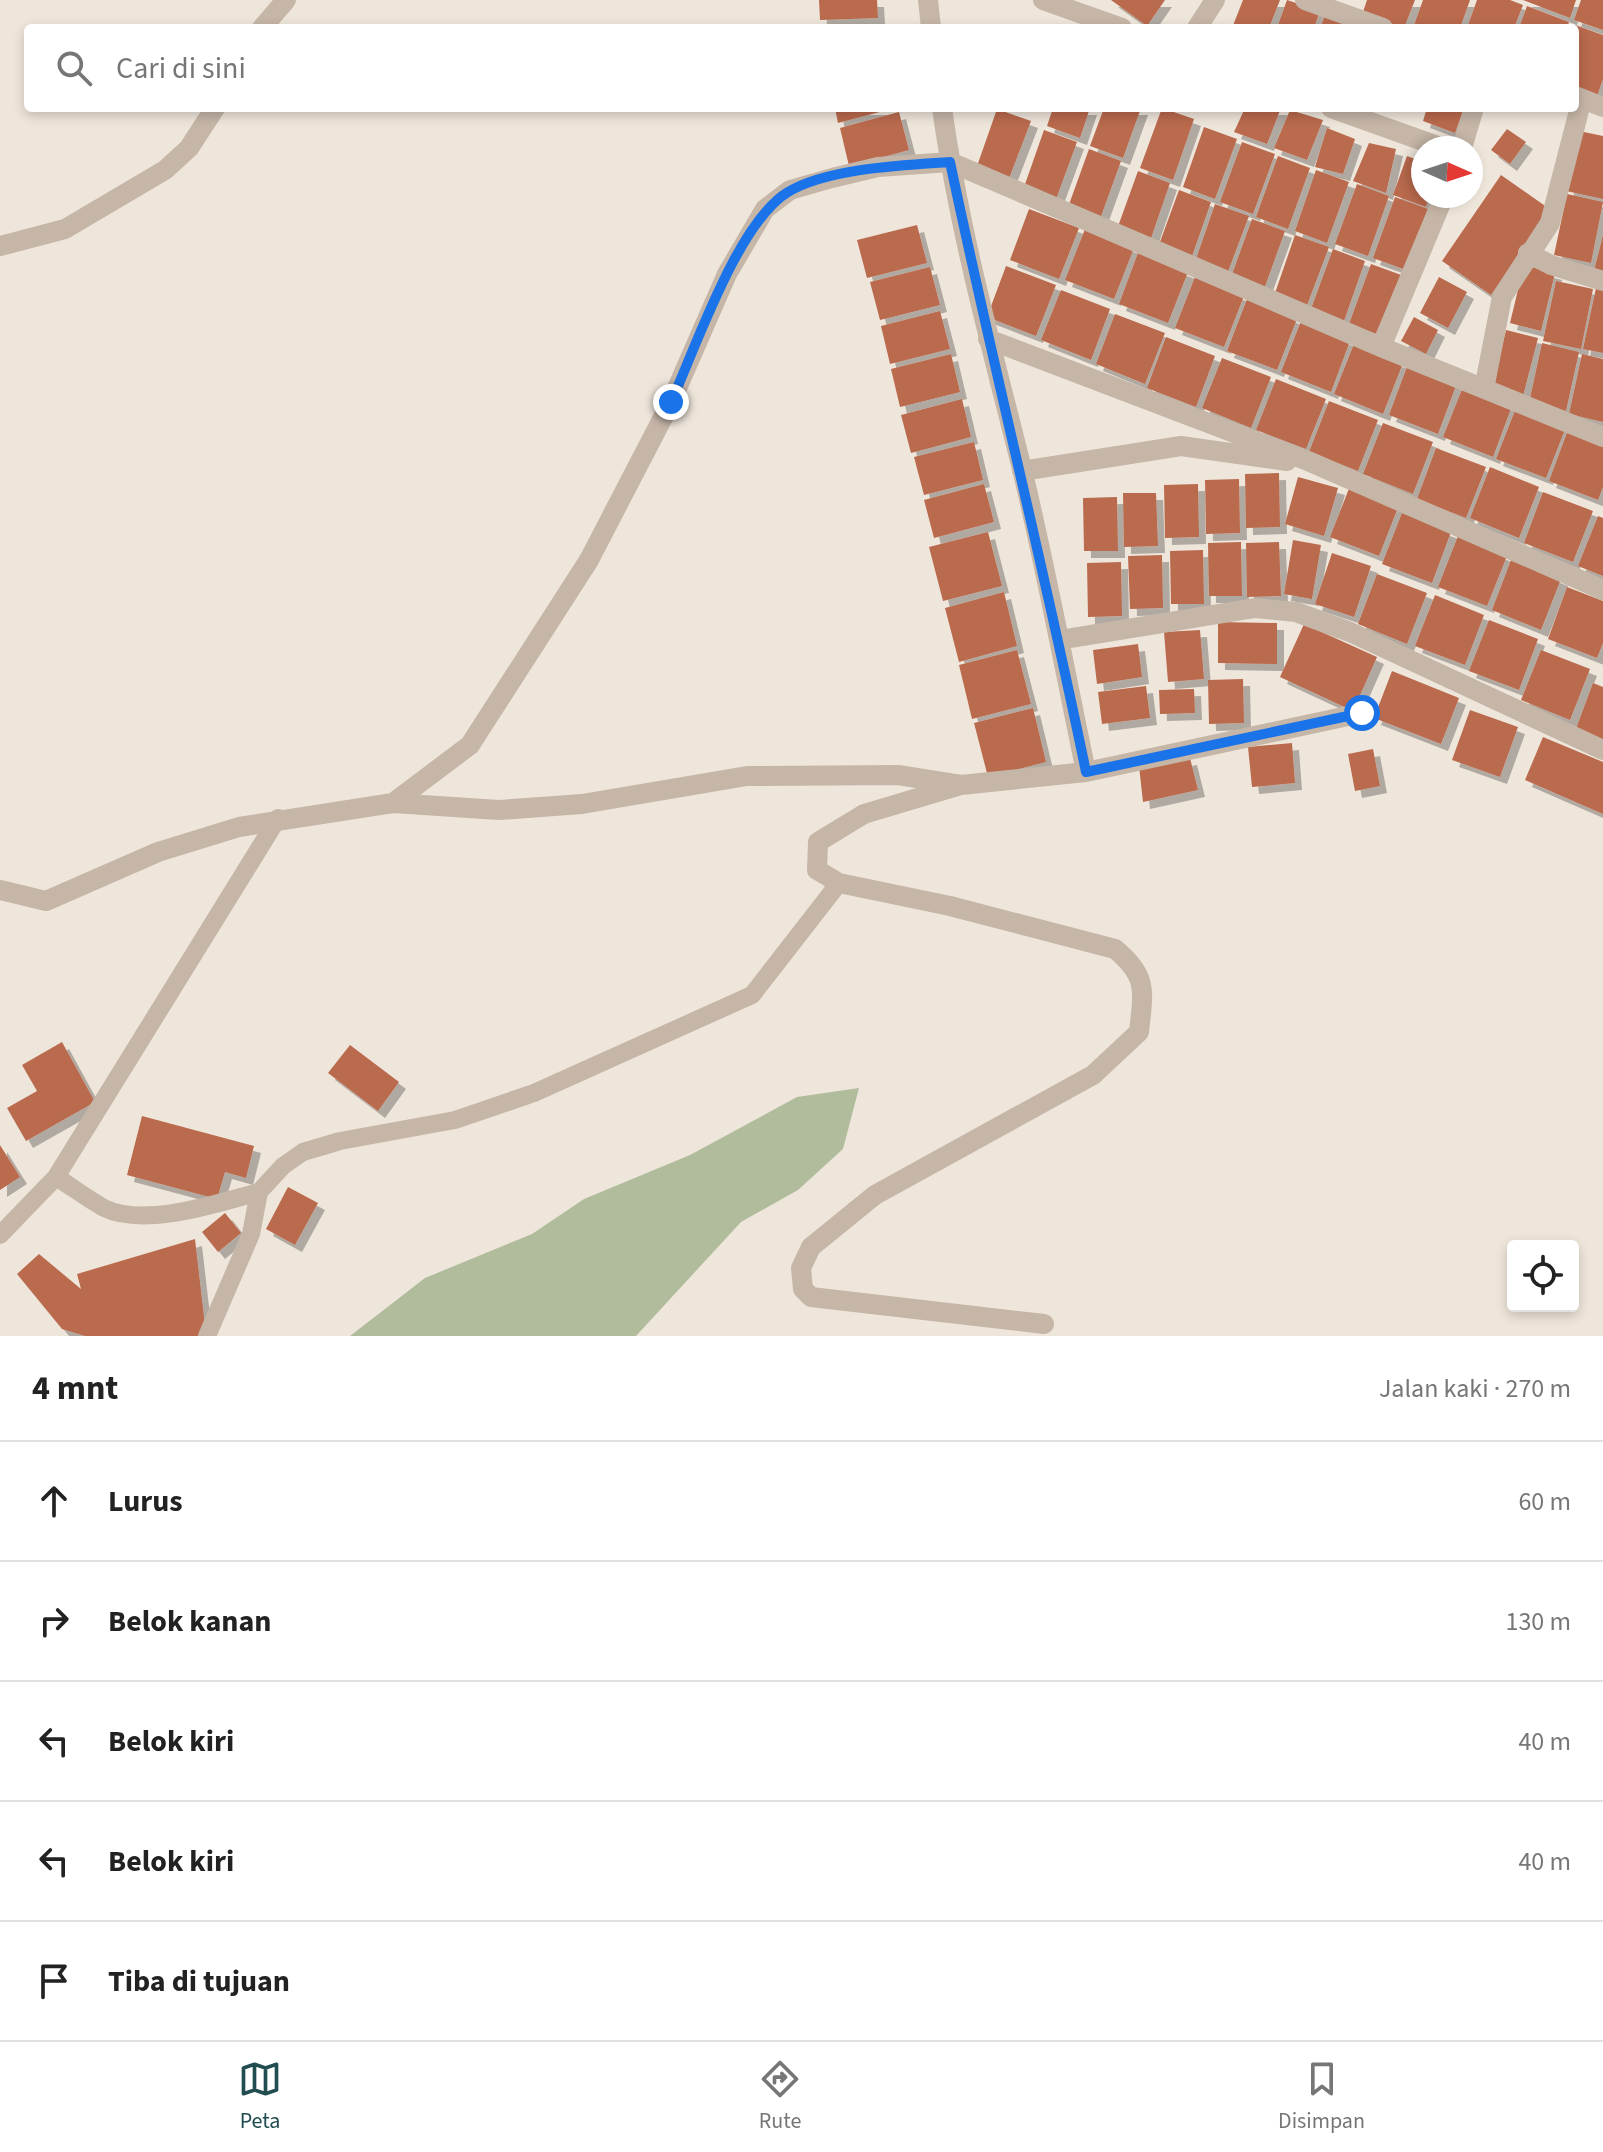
<!DOCTYPE html>
<html lang="id">
<head>
<meta charset="utf-8">
<style>
  body { margin:0; font-family:"Source Sans 3",sans-serif; background:#f2f2f2; color:#222 }
  .controls { position:absolute; right:24px; bottom:24px; display:grid; overflow:hidden; border-radius:8px; box-shadow:0 4px 12px #0003 }
  .controls button { width:72px; height:72px; display:grid; place-items:center; padding:0; border:0; border-bottom:2px solid #e0e0e0; background:#fff; color:#222; font:40px sans-serif }
  .compass { position:absolute; left:1411px; top:136px; width:72px; height:72px; border-radius:50%; background:#fff; box-shadow:0 4px 12px #0003; rotate:93deg }
  .stop { position:absolute; width:24px; height:24px; margin:-18px; border:6px solid #1a73e8; border-radius:50%; background:#fff }
  .stop.end { background:#1a73e8; border-color:#fff; box-shadow:0 2px 8px #0008 }
  .list { margin:0; padding:0; list-style:none }
  h2 { display:flex; justify-content:space-between; align-items:center; height:104px; margin:0; padding:0 32px; font-size:34px }
  h2 small { font-size:26px; font-weight:400; color:#767676 }
  .list li { display:grid; grid-template-columns:52px 1fr auto; gap:24px; align-items:center; box-sizing:border-box; height:120px; padding:0 32px; border-top:2px solid #e0e0e0 }
  .list b { display:block; font-size:30px; white-space:nowrap }
  .list em { font-size:26px; font-style:normal; color:#767676 }
  .icon { flex:none; width:44px; height:44px; fill:none; stroke:currentColor; stroke-width:2; stroke-linecap:round; stroke-linejoin:round }
  .map { position:relative; flex:none; width:1603px; height:1336px; overflow:hidden }
  .search { position:absolute; background:#fff; box-shadow:0 4px 12px #0003; left:24px; right:24px; top:24px; height:88px; display:flex; align-items:center; gap:20px; box-sizing:border-box; padding:0 28px; border-radius:8px; color:#767676; font-size:30px }
  .sheet { height:704px; background:#fff }
  nav { display:flex; justify-content:space-around; align-items:center; box-sizing:border-box; height:112px; border-top:2px solid #e0e0e0; background:#fff; font-size:22px; color:#767676 }
  nav a { display:grid; justify-items:center; gap:4px }
  nav .on { color:#214d51 }
  .map>svg:first-child { display:block }
  .green { fill:#b1bc9c }
  .building { fill:#ba6a4e; filter:url(#shadow) }
  .lines { fill:none; stroke-linecap:round; stroke-linejoin:round }
  .service { stroke:#c6b6a8; stroke-width:18 }
  .minor { stroke:#c6b6a8; stroke-width:20 }
  .route { stroke:#1a73e8; stroke-width:10 }
</style>
</head>
<body>
<div class="map">
<svg width="1603" height="1336" viewBox="0 0 1603 1336">
  <defs>
    <filter id="shadow"><feDropShadow dx="7" dy="7" stdDeviation="0" flood-color="#0004"/></filter>
  </defs>
  <rect width="100%" height="100%" fill="#efe6db"/>
  <path class="green" d="M859 1088 843 1149 798 1190 741 1222 636 1336H350L425 1278 532 1234 584 1199 690 1155 797 1097Z"/>
  <path class="building" d="M819 0H877L878 18 820 20Z
    M1111 0H1165L1147 26Z
    M1243 0H1280L1269 28H1232Z
    M1287 0 1320 11 1314 28H1277Z
    M1367 0H1415L1404 28 1362 15Z
    M1423 0H1470L1460 28H1413Z
    M1477 0H1510L1523 5 1514 28H1467Z
    M1523 0H1576L1570 18Z
    M1581 0H1603V30L1574 20Z
    M1527 6 1569 22 1567 28H1519Z
    M1326 13 1358 28H1320Z
    M1575 25 1603 35V79L1596 99 1575 91Z
    M835 108H891V109L838 123Z
    M1053 108H1090L1080 138 1047 126Z
    M1104 108H1141L1123 158 1090 146Z
    M1162 108 1194 119 1173 180 1140 168Z
    M1245 108H1281L1267 144 1234 132Z
    M1427 108H1464L1455 133 1423 121Z
    M997 109 1031 121 1008 181 976 169Z
    M1290 110 1323 120 1307 160 1274 148Z
    M899 112 909 150 849 166 840 128Z
    M1204 127 1237 139 1215 199 1183 187Z
    M1327 128 1355 139 1343 174 1315 167Z
    M1507 129 1526 142 1510 164 1491 150Z
    M1044 130 1077 142 1055 202 1023 190Z
    M1579 131 1603 136V199L1566 191Z
    M1242 142 1275 154 1253 214 1220 202Z
    M1369 143 1396 149 1386 193 1353 181Z
    M1089 149 1121 161 1099 222 1067 210Z
    M1278 156 1310 168 1288 229 1256 217Z
    M1407 156 1423 162V196H1429L1426 207 1393 195Z
    M1316 170 1349 182 1327 243 1295 231Z
    M1138 171 1170 183 1149 244 1116 232Z
    M1501 175 1551 210 1491 295 1442 261Z
    M1357 184 1389 196 1368 256 1335 244Z
    M1179 190 1211 202 1190 262 1157 250Z
    M1567 194 1603 202 1591 263 1554 255Z
    M1395 197 1428 209 1406 270 1373 258Z
    M1215 204 1249 216 1226 277 1194 265Z
    M1029 209 1079 228 1059 279 1010 260Z
    M1252 219 1285 231 1263 292 1230 280Z
    M917 225 927 263 867 278 857 240Z
    M1085 229 1134 248 1114 299 1065 280Z
    M1295 235 1329 247 1306 308 1274 296Z
    M1603 235V277L1593 275Z
    M1333 249 1365 261 1344 321 1311 309Z
    M1138 253 1188 272 1168 323 1119 304Z
    M1371 264 1404 276 1382 336 1349 324Z
    M1524 265 1555 273 1541 331 1510 323Z
    M1006 266 1056 285 1036 336 987 317Z
    M930 267 940 305 880 320 870 282Z
    M1195 277 1244 296 1224 347 1175 328Z
    M1439 277 1467 292 1448 328 1420 313Z
    M1556 281 1593 289 1581 349 1543 341Z
    M1596 288 1603 290V353L1583 349Z
    M1061 290 1110 309 1091 360 1041 340Z
    M1247 299 1297 319 1277 370 1227 351Z
    M940 311 950 349 890 364 881 326Z
    M1115 314 1165 333 1145 384 1096 364Z
    M1414 317 1438 330 1426 354 1401 341Z
    M1301 321 1350 341 1331 392 1281 372Z
    M1506 330 1538 338 1523 396 1492 388Z
    M1166 337 1215 356 1196 407 1147 388Z
    M1542 343 1579 352 1566 411 1529 403Z
    M1354 344 1403 363 1383 414 1334 394Z
    M951 354 960 392 900 407 891 369Z
    M1582 354 1603 359V422L1569 414Z
    M1222 358 1271 377 1251 428 1202 408Z
    M1408 364 1457 383 1438 434 1389 415Z
    M1276 379 1326 399 1306 449 1256 430Z
    M1463 387 1512 406 1493 457 1443 437Z
    M962 399 971 437 911 453 901 415Z
    M1329 401 1378 420 1358 471 1309 452Z
    M1516 408 1566 427 1546 478 1496 459Z
    M1383 423 1433 442 1413 494 1363 474Z
    M1568 430 1603 444V487L1598 500 1549 481Z
    M974 442 983 480 924 495 914 457Z
    M1436 448 1486 467 1466 518 1417 499Z
    M1490 467 1539 487 1519 538 1470 518Z
    M1279 473 1280 527 1246 528 1245 474Z
    M1298 477 1338 488 1324 536 1285 524Z
    M1239 479 1240 533 1206 534 1205 480Z
    M984 484 994 522 934 538 924 500Z
    M1198 484 1199 537 1165 538 1164 485Z
    M1350 486 1399 505 1379 556 1330 537Z
    M1543 492 1593 511 1573 562 1524 543Z
    M1123 493H1156L1158 546 1124 547Z
    M1117 497 1118 551H1084L1083 498Z
    M1402 513 1451 532 1432 583 1382 564Z
    M1598 516 1603 518V576L1578 566Z
    M988 532 1002 586 943 601 929 547Z
    M1458 536 1507 556 1487 606 1438 587Z
    M1293 540 1321 545 1312 599 1284 594Z
    M1241 542 1242 596H1209L1208 543Z
    M1279 542 1281 596 1247 597 1246 543Z
    M1203 550 1204 604H1171L1170 551Z
    M1332 553 1371 566 1354 617 1315 604Z
    M1162 555 1163 608 1130 609 1128 556Z
    M1511 560 1561 579 1541 630 1492 610Z
    M1121 562 1122 616 1088 617 1087 563Z
    M1377 574 1427 593 1407 644 1358 624Z
    M1567 587 1603 601V643L1597 658 1548 639Z
    M1004 592 1017 646 959 662 945 608Z
    M1435 595 1484 615 1465 665 1415 646Z
    M1489 620 1538 639 1519 690 1469 671Z
    M1218 622 1277 623V664L1218 663Z
    M1304 624 1377 657 1353 711 1280 677Z
    M1200 630 1204 679 1168 682 1164 632Z
    M1138 644 1142 677 1097 684 1093 650Z
    M1017 650 1031 704 972 719 959 665Z
    M1541 650 1590 669 1570 720 1521 700Z
    M1392 671 1459 698 1441 744 1374 718Z
    M1243 679 1244 723 1209 724 1208 680Z
    M1593 683 1603 687V745L1574 734Z
    M1146 686 1150 718 1102 724 1098 692Z
    M1194 689 1195 713 1160 714 1159 690Z
    M1033 708 1046 762 988 777 974 723Z
    M1470 710 1518 727 1500 777 1452 760Z
    M1543 737 1603 762V814L1525 780Z
    M1292 743 1295 783 1252 787 1248 747Z
    M1373 749 1380 786 1355 791 1348 754Z
    M1190 758 1198 790 1143 802 1139 766Z
    M62 1042 95 1102 26 1141 7 1108 37 1091 22 1065Z
    M350 1045 399 1082 378 1111 328 1073Z
    M142 1116 254 1146 246 1178 225 1172 217 1199 127 1175Z
    M0 1145 20 1177 0 1190Z
    M288 1187 318 1203 295 1245 266 1229Z
    M225 1213 241 1233 218 1252 202 1232Z
    M195 1239 206 1334 201 1336H85L62 1329 17 1274 39 1254 81 1289 77 1274Z"/>
  <g class="lines">
    <path class="service" d="M56 1177C72 1187 88 1199 104 1208 145 1228 218 1203 259 1192L251 1234 207 1336
      M259 1192 283 1166 303 1152 340 1141 455 1120 534 1093 752 995 839 883
      M0 1235 56 1177 278 818"/>
    <path class="minor" d="M928 0 931 28
      M1043 0 1122 28
      M1305 0 1383 28
      M262 28 286 0
      M1197 28 1215 0
      M1575 96 1603 107
      M942 108C959 230 992 349 1022 469 1046 569 1065 671 1086 772L1362 713
      M1331 108 1443 148
      M1462 148 1474 108
      M0 246 65 229 165 170 189 148 215 108
      M1528 253 1551 265 1603 281
      M988 339 1308 461 1603 590
      M1381 347 1444 196
      M1484 389 1502 297 1550 223 1582 99
      M1022 471 1181 446 1287 461
      M1059 640 1255 608 1296 612 1350 632 1603 750
      M961 785 864 814 818 842 817 870 839 883 950 906 1115 949C1149 977 1143 992 1139 1032L1093 1075 875 1195 811 1247 801 1268 803 1289 811 1297 1044 1324
      M393 803 470 745 589 560 671 402 727 274 765 209 790 190 832 178 878 167 950 162 1381 347 1603 437
      M0 890 46 901 158 852 239 827 393 803 499 810 582 804 747 776 898 775 961 785 1086 772"/>
  </g>
  <g class="lines">
    <path class="route" d="M671 402C696 347 738 222 788 192 828 168 904 165 950 162 993 366 1044 567 1086 772L1362 713"/>
  </g>
</svg>
<div class="controls">
<button><svg class="icon" aria-label="locate" viewBox="0 0 24 24"><circle cx="12" cy="12" r="6"/><path d="M12 2v4M12 18v4M2 12h4M18 12h4"/></svg></button>
</div>
<svg class="compass" viewBox="-18 -18 36 36"><path d="M0-13l5 13h-10z" fill="#e53935"/><path d="M0 13l5-13h-10z" fill="#767676"/></svg>
<div class="stop" style="left:1362px;top:713px"></div>
<div class="stop end" style="left:671px;top:402px"></div>
<div class="search"><svg class="icon" aria-label="search" viewBox="0 0 24 24"><circle cx="10" cy="10" r="6"/><path d="M15 15l6 6"/></svg>Cari di sini</div>
</div>
<section class="sheet">
<h2>4 mnt<small>Jalan kaki · 270 m</small></h2>
<ul class="list">
<li><svg class="icon" aria-label="ahead" viewBox="0 0 24 24"><path d="M12 20V5M6 11l6-6 6 6"/></svg><div><b>Lurus</b></div><em>60 m</em></li>
<li><svg class="icon" aria-label="right" viewBox="0 0 24 24"><path d="M7 20v-9h11M14 6l5 5-5 5"/></svg><div><b>Belok kanan</b></div><em>130 m</em></li>
<li><svg class="icon" aria-label="left" viewBox="0 0 24 24"><path d="M17 20v-9H6M10 6l-5 5 5 5"/></svg><div><b>Belok kiri</b></div><em>40 m</em></li>
<li><svg class="icon" aria-label="left" viewBox="0 0 24 24"><path d="M17 20v-9H6M10 6l-5 5 5 5"/></svg><div><b>Belok kiri</b></div><em>40 m</em></li>
<li><svg class="icon" aria-label="arrive" viewBox="0 0 24 24"><path d="M6 21V4h12l-3 4 3 4H6"/></svg><div><b>Tiba di tujuan</b></div></li>
</ul>
</section>
<nav>
<a class="on"><svg class="icon" aria-label="map" viewBox="0 0 24 24"><path d="M3 6l6-2 6 2 6-2v14l-6 2-6-2-6 2zM9 4v14M15 6v14"/></svg>Peta</a>
<a><svg class="icon" aria-label="directions" viewBox="0 0 24 24"><path d="M12 3l9 9-9 9-9-9zM9 14v-3h6M13 9l2 2-2 2"/></svg>Rute</a>
<a><svg class="icon" aria-label="saved" viewBox="0 0 24 24"><path d="M7 4h10v16l-5-4-5 4z"/></svg>Disimpan</a>
</nav>
</body>
</html>
